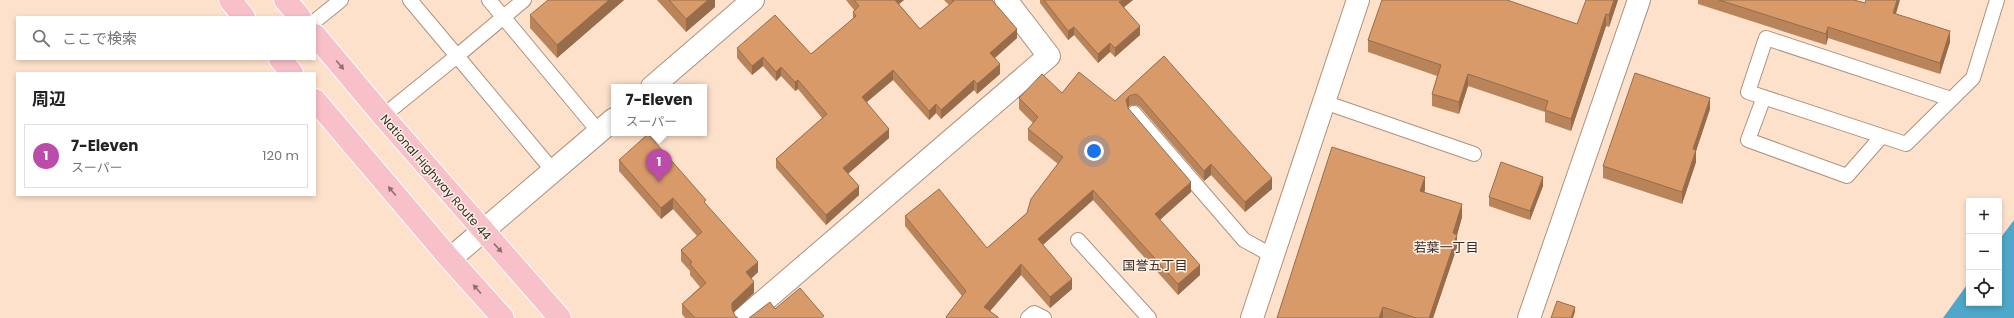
<!DOCTYPE html>
<html lang="ja">
<head>
<meta charset="utf-8">
<style>
  body { margin:0; font-family:Poppins,"Noto Sans JP",sans-serif; background:#f6f6f6; color:#222 }
  .controls { position:absolute; right:12px; bottom:12px; display:grid; overflow:hidden; border-radius:0px; box-shadow:0 2px 6px #0003 }
  .controls button { width:36px; height:36px; display:grid; place-items:center; padding:0; border:0; border-bottom:1px solid #e0e0e0; background:#fff; color:#222; font:20px sans-serif }
  .you { position:absolute; left:1094px; top:151px; width:14px; height:14px; margin:-10px; border:3px solid #fff; border-radius:50%; background:#1a73e8; box-shadow:0 0 0 6px #1a73e833 }
  .badge { display:grid; place-items:center; width:26px; height:26px; border-radius:50%; background:#bb4ca9; color:#fff; font-size:13px; font-weight:700 }
  .pin { position:absolute; translate:-50% -33px; filter:drop-shadow(0 1px 2px #0008) }
  .pin::after { content:''; position:absolute; top:21px; width:14px; height:12px; background:inherit; clip-path:polygon(0 0,100% 0,50% 100%) }
  .popup { position:absolute; left:611px; top:84px; width:96px; height:52px; box-sizing:border-box; display:grid; place-content:center; border-radius:0px; background:#fff; filter:drop-shadow(0 1px 3px #0005); font-size:13px; white-space:nowrap; color:#767676 }
  .popup b { font-size:15px; color:#222 }
  .popup::after { content:''; position:absolute; left:50%; top:100%; margin-left:-8px; border:8px solid transparent; border-top-color:#fff }
  .list { margin:0; padding:0; list-style:none }
  h2 { display:flex; justify-content:space-between; align-items:center; height:52px; margin:0; padding:0 16px; font-size:17px }
  h2 small { font-size:13px; font-weight:400; color:#767676 }
  .list li { display:grid; grid-template-columns:26px 1fr auto; gap:12px; align-items:center; box-sizing:border-box; height:64px; margin:0 8px 8px; padding:0 8px; border:1px solid #e0e0e0; border-radius:0px }
  .list b { display:block; font-size:15px; white-space:nowrap }
  .list p { margin:0; font-size:13px; white-space:nowrap; color:#767676 }
  .list em { font-size:13px; font-style:normal; color:#767676 }
  .icon { flex:none; width:22px; height:22px; fill:none; stroke:currentColor; stroke-width:2; stroke-linecap:round; stroke-linejoin:round }
  .map { position:relative; flex:none; width:2014px; height:318px; overflow:hidden }
  .search { position:absolute; background:#fff; box-shadow:0 2px 6px #0003; left:16px; top:16px; width:300px; height:44px; display:flex; align-items:center; gap:10px; box-sizing:border-box; padding:0 14px; border-radius:0px; color:#767676; font-size:15px }
  .panel { position:absolute; background:#fff; box-shadow:0 2px 6px #0003; left:16px; top:72px; width:300px; height:124px; border-radius:0px }
  .map>svg:first-child { display:block }
  .water { fill:#4fa7ca }
  .lines { fill:none; stroke-linecap:round; stroke-linejoin:round }
  .service-casing { stroke:#ad927e; stroke-width:16 }
  .minor-casing { stroke:#ad927e; stroke-width:24 }
  .tertiary-casing { stroke:#ad927e; stroke-width:24 }
  .trunk-casing { stroke:#fff; stroke-width:24 }
  .service { stroke:#fff; stroke-width:14 }
  .minor { stroke:#fff; stroke-width:22 }
  .tertiary { stroke:#fff; stroke-width:22 }
  .trunk { stroke:#f8c0c8; stroke-width:22 }
  .wall { fill:#ba845a }
  .shaded-wall { fill:#976c4a }
  .building { fill:#d89a69; stroke:#976c4a }
  .oneway { fill:#8e6f6e }
  .labels { text-anchor:middle; dominant-baseline:central; stroke-width:3; stroke-linejoin:round; paint-order:stroke }
  .street-label { font-size:12px; fill:#382d24; stroke:#fef2e9 }
  .neighbourhood-label { font-size:13px; fill:#382d24; stroke:#fef2e9 }
</style>
</head>
<body>
<div class="map">
<svg width="2014" height="318" viewBox="0 0 2014 318">
  <rect width="100%" height="100%" fill="#fee1cb"/>
  <path class="water" d="M2014 220V318H1943L1969 282V303H1999V240Z"/>
  <g class="lines">
    <g class="service-casing">
      <path id="service" d="M489 0 599 132
        M524 0 457 56 554 172
        M315 21 341 0
        M1764 97 1748 140 1847 176 1882 136
        M1951 99 1766 38 1748 92 1906 144 1973 78 1997 0
        M1324 102 1474 154
        M1134 113 1244 240 1273 256
        M383 116 457 56 410 0
        M1078 240 1149 318
        M1028 318 1034 313 1044 318"/>
    </g>
    <g class="minor-casing">
      <path id="minor" d="M652 87 753 0
        M450 259 614 119
        M744 318 1049 56 1006 0
        M1529 318 1639 0"/>
    </g>
    <g class="tertiary-casing">
      <path id="tertiary" d="M1252 318 1358 0"/>
    </g>
    <g class="trunk-casing">
      <path id="trunk" d="M230 0 244 17
        M285 0 300 17
        M315 35 383 116 560 318
        M280 59 292 73
        M315 100 450 259 503 318"/>
    </g>
    <use href="#service" class="service"/>
    <use href="#minor" class="minor"/>
    <use href="#tertiary" class="tertiary"/>
    <use href="#trunk" class="trunk"/>
  </g>
  <path class="wall" d="M624 0 557 58 530 28V15Z
    M657 0H715V7L686 32Z
    M846 0H904L899 4 920 29 949 5 944 0H992L1017 38 995 58 1000 74 977 94 974 90 941 119 936 113 929 120 893 80 867 102 889 138 848 174 859 195 826 225 776 168V159L822 118 798 89 795 91 781 76 776 81 763 66 752 75 737 58V48L811 54 853 19V12L854 10Z
    M1040 0H1133L1124 7 1140 35 1115 57 1110 52 1098 63 1074 35 1068 40 1040 3Z
    M1618 0 1609 27 1606 26 1571 131 1545 122V112L1468 86 1459 114 1432 106V94L1437 76 1368 52V40L1577 24Z
    M1698 0H1854L1896 14 1950 42 1940 74 1828 38 1826 45 1698 4Z
    M1164 56 1272 189 1245 212 1211 175 1204 181 1140 107 1136 105 1129 106 1128 108 1191 192 1160 220 1200 275 1178 295 1093 200 1043 245 1072 289 1050 308 1021 275 990 311 998 318H946V317L962 296 905 226V216L987 248 1027 213 1058 164 1028 140V129L1033 123 1019 109V98L1062 93 1115 101Z
    M1710 109 1696 151V162L1682 204 1603 178V166Z
    M619 160 706 204 758 272 751 279 754 293 733 313 735 316 738 318H685L682 314V304L700 287 690 275V271L681 261V250L697 236 673 209 661 219 619 171Z
    M1543 186 1530 220 1489 206V197Z
    M1425 190 1424 192 1462 217 1457 235V247L1433 318H1277Z"/>
  <path class="shaded-wall" d="M609 0H624L557 58V45Z
    M708 0H715V7L686 32V19Z
    M894 0H904L894 8Z
    M1122 0H1133L1119 11V2Z
    M1614 0H1618L1609 27V15Z
    M1897 0H1900L1893 24V13Z
    M1606 14V26L1571 131V119Z
    M1140 26V35L1115 57V48Z
    M1074 27V35L1068 40V31Z
    M1828 27V38L1826 45V34Z
    M1017 29V38L990 62V53Z
    M1950 31V42L1940 74V63Z
    M1110 43V52L1098 63V54Z
    M763 57V66L752 75V66Z
    M1000 64V74L977 94V84Z
    M781 67V76L776 81V72Z
    M893 70V80L862 106V97Z
    M1468 74V86L1459 114V102Z
    M798 80V89L795 91V82Z
    M974 80V90L941 119V110Z
    M1129 96V106L1126 111V100Z
    M1710 98V109L1696 151V162L1682 204V192L1693 149Z
    M936 104V113L929 120V111Z
    M889 129V138L843 178V168Z
    M1211 164V175L1204 181V171Z
    M1425 177V190L1420 204V191Z
    M1543 177V186L1530 220V211Z
    M1272 178V189L1245 212V202Z
    M1191 182V192L1155 224V214Z
    M859 186V195L826 225V215Z
    M1093 190V200L1038 249V239Z
    M673 198V209L661 219V208Z
    M1462 204V217L1457 235V247L1433 318H1429L1453 233Z
    M758 262V272L746 283V272Z
    M1021 264V275L984 318V307Z
    M1200 265V275L1178 295V284Z
    M1072 279V289L1050 308V297Z
    M754 282V293L732 314V303Z
    M1383 307V318H1379Z
    M1575 307V312L1573 318H1571Z"/>
  <path class="building" d="M548 0H609L557 45 530 15Z
    M669 0H708L686 19Z
    M854 0H895L920 29 954 1 952 0H992L1017 29 990 53 1000 64 977 84 974 80 941 110 936 104 929 111 893 70 862 97 889 129 843 168 859 186 826 215 776 159 827 114 798 80 795 82 781 67 776 72 763 57 752 66 737 48 775 15 811 54 856 16 853 12 859 6Z
    M1044 0H1122L1119 2 1140 26 1115 48 1110 43 1098 54 1074 27 1068 31Z
    M1382 0H1507L1577 24 1586 0H1614L1609 15 1606 14 1571 119 1545 110 1548 101 1468 74 1459 102 1432 94 1441 65 1368 40Z
    M1719 0H1854L1865 3 1866 0H1897L1893 13 1950 31 1940 63 1828 27 1826 34Z
    M1164 56 1272 178 1245 202 1211 164 1204 171 1140 97 1136 94 1129 96 1126 100 1128 108 1191 182 1155 214 1200 265 1178 284 1093 190 1038 239 1072 279 1050 297 1021 264 984 307 998 317V318H947L946 317 966 291 905 216 939 189 987 248 1027 213 1031 199 1063 157 1028 129 1038 117 1019 98 1042 74 1062 93 1079 72 1115 101Z
    M1635 73 1710 98 1693 149 1696 150 1682 192 1603 166Z
    M648 134 706 200 704 202 758 262 746 272 754 282 732 303V309L735 316 738 318H695L682 304 706 283 690 264 692 262 681 250 702 232 673 198 661 208 619 160Z
    M1332 147 1425 177 1420 191 1462 204 1453 233 1457 235 1429 318H1416L1383 307 1379 318H1277Z
    M1501 162 1543 177 1530 211 1489 197Z
    M800 288 824 316 821 318H749L770 302 775 309Z
    M1557 301 1575 307 1571 318H1551Z"/>
  <defs><path id="oneway-solid" d="M-6-.8H1V-3.2L6.5 0L1 3.2V.8H-6Z"/></defs>
  <g class="oneway">
    <use href="#oneway-solid" transform="translate(340 65) rotate(50)"/>
    <use href="#oneway-solid" transform="translate(392 191) rotate(-130)"/>
    <use href="#oneway-solid" transform="translate(498 248) rotate(47)"/>
    <use href="#oneway-solid" transform="translate(477 289) rotate(-132)"/>
  </g>
  <g class="labels">
    <g class="street-label">
      <text transform="translate(436 177) rotate(49)">National Highway Route 44</text>
    </g>
    <g class="neighbourhood-label">
      <text x="1446" y="247">若葉一丁目</text>
      <text x="1155" y="265">国誉五丁目</text>
    </g>
  </g>
</svg>
<div class="controls">
<button>+</button>
<button>−</button>
<button><svg class="icon" aria-label="locate" viewBox="0 0 24 24"><circle cx="12" cy="12" r="6"/><path d="M12 2v4M12 18v4M2 12h4M18 12h4"/></svg></button>
</div>
<div class="you"></div>
<div class="pin badge" style="left:659px;top:182px">1</div>
<div class="popup"><b>7-Eleven</b>スーパー</div>
<div class="search"><svg class="icon" aria-label="search" viewBox="0 0 24 24"><circle cx="10" cy="10" r="6"/><path d="M15 15l6 6"/></svg>ここで検索</div>
<section class="panel">
<h2>周辺<small></small></h2>
<ul class="list">
<li><span class="badge">1</span><div><b>7-Eleven</b><p>スーパー</p></div><em>120 m</em></li>
</ul>
</section>
</div>
</body>
</html>
